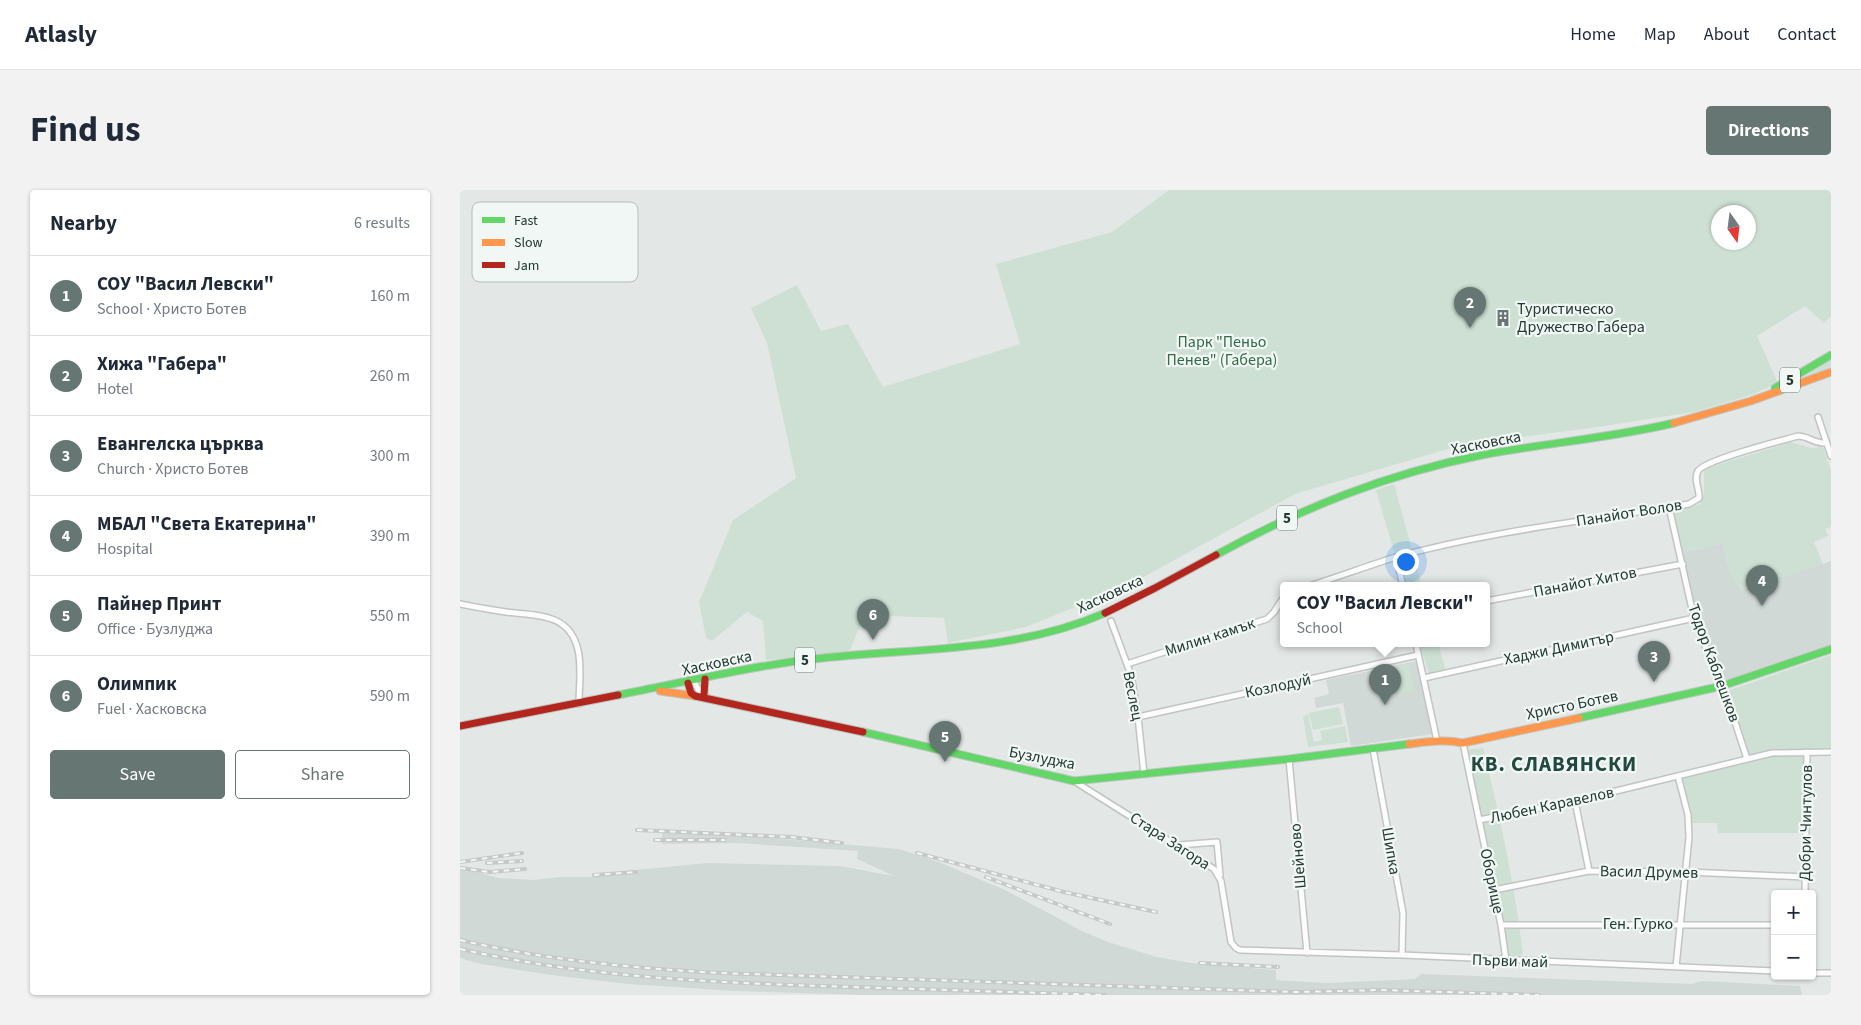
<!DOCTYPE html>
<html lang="en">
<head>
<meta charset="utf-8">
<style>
  body { margin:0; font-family:"Source Sans 3",sans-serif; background:#f2f2f3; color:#1f2937 }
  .controls { position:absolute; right:15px; bottom:15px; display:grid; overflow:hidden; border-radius:5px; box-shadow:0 1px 4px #0004 }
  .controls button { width:45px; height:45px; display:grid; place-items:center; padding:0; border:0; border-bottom:1px solid #e0e1e3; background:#fff; color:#1f2937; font:25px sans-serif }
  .compass { position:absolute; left:1251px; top:15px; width:45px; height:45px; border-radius:50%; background:#fff; box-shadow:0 1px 4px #0004; rotate:166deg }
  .you { position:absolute; left:945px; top:371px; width:18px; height:18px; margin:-12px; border:4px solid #fff; border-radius:50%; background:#1a73e8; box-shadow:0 0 0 8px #1a73e833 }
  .badge { display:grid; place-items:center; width:32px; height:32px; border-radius:50%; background:#667672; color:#fff; font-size:16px; font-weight:700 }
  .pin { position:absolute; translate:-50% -41px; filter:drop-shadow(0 1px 2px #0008) }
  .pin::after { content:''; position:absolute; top:26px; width:18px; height:15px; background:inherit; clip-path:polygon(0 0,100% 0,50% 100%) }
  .popup { position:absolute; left:820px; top:392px; width:210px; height:65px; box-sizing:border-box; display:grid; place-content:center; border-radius:5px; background:#fff; filter:drop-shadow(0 1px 4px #0005); font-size:16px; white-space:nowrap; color:#747a83 }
  .popup b { font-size:19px; color:#1f2937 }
  .popup::after { content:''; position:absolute; left:50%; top:100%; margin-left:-10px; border:10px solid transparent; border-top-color:#fff }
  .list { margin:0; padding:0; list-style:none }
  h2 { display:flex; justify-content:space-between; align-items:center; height:65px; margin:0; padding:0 20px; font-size:21px }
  h2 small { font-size:16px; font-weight:400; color:#747a83 }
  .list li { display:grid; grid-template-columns:32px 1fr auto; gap:15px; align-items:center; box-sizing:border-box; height:80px; padding:0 20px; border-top:1px solid #e0e1e3 }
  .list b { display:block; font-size:19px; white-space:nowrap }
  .list p { margin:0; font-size:16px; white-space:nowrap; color:#747a83 }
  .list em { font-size:16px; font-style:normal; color:#747a83 }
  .actions { display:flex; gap:10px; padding:15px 20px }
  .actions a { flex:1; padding:11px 0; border:1px solid #667672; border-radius:5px; text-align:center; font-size:18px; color:#667672 }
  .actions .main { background:#667672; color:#fff }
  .map { position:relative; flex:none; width:1371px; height:805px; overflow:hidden; border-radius:5px }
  header { display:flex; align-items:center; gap:30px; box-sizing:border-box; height:70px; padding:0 25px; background:#fff; border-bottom:1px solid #e0e1e3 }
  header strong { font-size:24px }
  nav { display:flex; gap:28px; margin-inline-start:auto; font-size:18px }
  .intro { display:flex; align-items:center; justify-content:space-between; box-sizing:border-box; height:120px; padding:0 30px }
  h1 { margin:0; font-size:35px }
  .button { padding:12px 22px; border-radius:5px; background:#667672; color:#fff; font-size:18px; font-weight:700 }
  main { display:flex; gap:30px; padding:0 30px }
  aside { flex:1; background:#fff; border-radius:5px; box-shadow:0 1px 4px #0004 }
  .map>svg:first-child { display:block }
  .built { fill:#d1d9d6 }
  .green { fill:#cee0d3; fill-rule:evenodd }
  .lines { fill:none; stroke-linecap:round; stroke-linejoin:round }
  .street-casing { stroke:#c0c5c3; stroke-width:8 }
  .fast-casing { stroke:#bfc5c3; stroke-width:9 }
  .slow-casing { stroke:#bfc5c3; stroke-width:9 }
  .jam-casing { stroke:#bfc5c3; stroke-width:9 }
  .street { stroke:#fbfcfb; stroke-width:5 }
  .fast { stroke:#63d668; stroke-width:7 }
  .slow { stroke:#ff974d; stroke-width:7 }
  .jam { stroke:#b3261e; stroke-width:7 }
  .rail-casing { stroke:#c6c9c8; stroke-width:4 }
  .rail { stroke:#f1f7f4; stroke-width:2; stroke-dasharray:5.5; stroke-linecap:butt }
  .labels { text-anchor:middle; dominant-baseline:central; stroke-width:4.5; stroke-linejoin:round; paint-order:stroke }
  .shield { fill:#f1f7f4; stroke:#61726d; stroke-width:1 }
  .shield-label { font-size:15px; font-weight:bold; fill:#233933 }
  .poi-label { font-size:16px; fill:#233933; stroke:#f1f7f4; text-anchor:start }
  .park-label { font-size:16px; fill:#316b47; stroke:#f1f7f4 }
  .street-label { font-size:16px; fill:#233933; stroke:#f1f7f4 }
  .district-label { font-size:21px; font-weight:bold; letter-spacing:1px; fill:#21493f; stroke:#f1f7f4 }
  .key { fill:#f1f7f4; stroke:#b3beba; stroke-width:1 }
  .key-label { font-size:14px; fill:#233933 }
</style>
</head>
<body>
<header>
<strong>Atlasly</strong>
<nav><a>Home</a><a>Map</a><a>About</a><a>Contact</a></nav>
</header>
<div class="intro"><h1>Find us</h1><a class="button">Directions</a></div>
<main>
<aside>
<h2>Nearby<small>6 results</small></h2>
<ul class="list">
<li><span class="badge">1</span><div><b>СОУ &quot;Васил Левски&quot;</b><p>School · Христо Ботев</p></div><em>160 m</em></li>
<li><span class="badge">2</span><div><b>Хижа &quot;Габера&quot;</b><p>Hotel</p></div><em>260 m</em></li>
<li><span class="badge">3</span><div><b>Евангелска църква</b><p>Church · Христо Ботев</p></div><em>300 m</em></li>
<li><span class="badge">4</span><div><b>МБАЛ &quot;Света Екатерина&quot;</b><p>Hospital</p></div><em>390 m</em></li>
<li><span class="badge">5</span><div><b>Пайнер Принт</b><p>Office · Бузлуджа</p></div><em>550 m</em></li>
<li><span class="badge">6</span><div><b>Олимпик</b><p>Fuel · Хасковска</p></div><em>590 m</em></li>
</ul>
<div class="actions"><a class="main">Save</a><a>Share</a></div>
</aside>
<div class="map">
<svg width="1371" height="805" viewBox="0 0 1371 805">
  <rect width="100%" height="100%" fill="#e3e8e6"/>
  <path class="built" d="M1263 353 1270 383 1363 374 1371 371V457L1265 494 1237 431 1221 363Z
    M957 471 973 544 891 556 883 513 856 518 854 508 869 504 866 490Z
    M202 641 275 645 439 659 481 673 545 700 622 741 648 752 697 767 731 773 816 780V790L867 793 955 789 961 784 1232 794 1242 791 1340 796 1342 805H401L275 801 168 794 91 785 21 774 0 768V677L38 688 73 690 100 687H129L155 682 247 673 380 676 434 686 397 669 398 661 277 653 202 654Z"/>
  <path class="green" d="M709 0H1371V126L1364 133 1345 116 1297 146 1318 193 1291 205 1234 222 1131 238 1005 254 835 304 669 395 566 437 488 453 484 428 405 425 389 462 375 465 306 470 303 431 287 422 252 451 246 448 239 412 273 330 336 288 307 153 291 118 337 95 361 141 388 134 423 197 560 154 536 74 652 42ZM1258 22H1288V52H1258Z
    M1371 170V177L1339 190Z
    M1331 252 1350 258 1363 257 1371 281V337L1365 339 1368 346 1354 352 1363 374 1280 401 1270 383 1263 353 1221 363 1211 324 1240 314 1244 304V279Z
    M934 294 962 396H944L916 300Z
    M960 454H978L986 481 969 484Z
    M1371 465V559H1345L1342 643H1258L1257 633H1232L1231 620 1222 588 1291 572 1267 501Z
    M949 474 954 501 939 504 934 478Z
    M931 478 937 505 922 508 916 482Z
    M879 517 883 534 853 540 849 523Z
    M848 524 854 552 862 550 860 541 885 536 888 552 848 557 843 527Z
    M1023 558C1040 627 1055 695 1063 765L1045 767 1004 560Z"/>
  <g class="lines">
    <g class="street-casing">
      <path id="street" d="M1358 227 1371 266
        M1209 317 1234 428 1274 529 1287 569
        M936 367 943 396
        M849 396C878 387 907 376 936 367 1030 341 1132 330 1229 314L1239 308C1240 299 1233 290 1238 281 1244 270 1321 251 1338 246 1348 246 1355 254 1366 253
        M1026 411 1223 374
        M0 414C15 417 31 420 46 422 76 426 109 422 118 460 122 477 119 497 119 514
        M651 431 671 485 678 527 684 584
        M956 454 977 551
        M667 474 807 429 814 422 824 407
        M964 488 1234 428
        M234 491 238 499 244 504
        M678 527 958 465
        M1003 553 1041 735 1046 770
        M913 559 943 723 942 765
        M829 569 847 763
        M614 591 754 679 761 691 771 752 776 758 780 760 942 765 1315 781
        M1115 611 1129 681
        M1019 630 1115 611 1312 563 1371 562
        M719 655 757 652 760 685
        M1034 700 1129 681 1227 682 1345 687
        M1345 704 1347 562
        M1041 735H1315
        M1216 777 1229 647 1228 625 1218 586
        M1352 783H1371"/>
    </g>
    <g class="fast-casing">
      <path id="fast" d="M1315 198 1371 165
        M756 365C842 318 926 284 1022 265 1086 253 1151 248 1214 233
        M158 505C226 492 294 475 363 468 458 458 556 462 645 423
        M1119 528 1262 496 1371 459
        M403 542 614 591 829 569 949 554"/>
    </g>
    <g class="slow-casing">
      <path id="slow" d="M1214 233 1291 211 1371 182
        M200 501 235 506
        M949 554C967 552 985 549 1003 553L1119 528"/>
    </g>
    <g class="jam-casing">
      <path id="jam" d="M645 423 695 398 756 365
        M228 493 231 503 235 506 403 542
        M244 504 245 489
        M0 536 158 505"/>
    </g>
    <use href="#street" class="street"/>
    <use href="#fast" class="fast"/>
    <use href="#slow" class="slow"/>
    <use href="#jam" class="jam"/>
    <g class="rail-casing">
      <path id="rail" d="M177 640 331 647 382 653
        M195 650H265
        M457 663 604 702 696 722
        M0 672 62 663
        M27 673 62 671
        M0 678 30 682 65 679
        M134 685 176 682
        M526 687 650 734
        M0 750C85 770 172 778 259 783L835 802 921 800 1079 805
        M0 759C119 786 240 792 361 796 456 799 551 802 645 805
        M740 773 818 777"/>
    </g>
    <use href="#rail" class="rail"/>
  </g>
  <defs>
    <g id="building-bare" transform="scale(1.35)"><path d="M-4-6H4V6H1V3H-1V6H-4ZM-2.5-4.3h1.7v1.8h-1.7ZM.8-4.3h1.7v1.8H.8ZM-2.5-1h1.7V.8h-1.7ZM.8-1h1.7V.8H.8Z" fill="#667672" stroke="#f1f7f4" stroke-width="2.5" paint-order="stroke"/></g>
  </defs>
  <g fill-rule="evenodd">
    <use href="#building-bare" x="1043" y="128"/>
  </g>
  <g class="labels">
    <g class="shield">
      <rect x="1320" y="177.5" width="20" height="25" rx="4"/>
      <rect x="817" y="315.5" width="20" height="25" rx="4"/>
      <rect x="335" y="457.5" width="20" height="25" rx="4"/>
    </g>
    <g class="shield-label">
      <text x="1330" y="190">5</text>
      <text x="827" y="328">5</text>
      <text x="345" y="470">5</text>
    </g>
    <g class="poi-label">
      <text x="1057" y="119">Туристическо<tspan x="1057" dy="18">Дружество Габера</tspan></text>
    </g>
    <g class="park-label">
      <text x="762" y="152">Парк "Пеньо<tspan x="762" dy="18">Пенев" (Габера)</tspan></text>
    </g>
    <g class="street-label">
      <text transform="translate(1026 253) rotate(-11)">Хасковска</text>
      <text transform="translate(1169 323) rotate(-9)">Панайот Волов</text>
      <text transform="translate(1125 392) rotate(-11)">Панайот Хитов</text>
      <text transform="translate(650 404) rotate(-25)">Хасковска</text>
      <text transform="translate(750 447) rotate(-18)">Милин камък</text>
      <text transform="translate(1099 458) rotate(-12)">Хаджи Димитър</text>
      <text transform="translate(257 473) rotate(-12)">Хасковска</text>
      <text transform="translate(1254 473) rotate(70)">Тодор Каблешков</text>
      <text transform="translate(818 496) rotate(-12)">Козлодуй</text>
      <text transform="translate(673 506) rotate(79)">Веслец</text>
      <text transform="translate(1112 515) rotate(-12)">Христо Ботев</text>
      <text transform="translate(582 568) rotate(11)">Бузлуджа</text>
      <text transform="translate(1092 615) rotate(-12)">Любен Каравелов</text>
      <text transform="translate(1346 633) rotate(-89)">Добри Чинтулов</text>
      <text transform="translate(710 651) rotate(33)">Стара Загора</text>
      <text transform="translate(931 661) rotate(80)">Шипка</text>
      <text transform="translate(838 666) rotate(-95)">Шейново</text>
      <text transform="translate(1189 682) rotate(1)">Васил Друмев</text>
      <text transform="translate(1032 691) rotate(78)">Оборище</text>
      <text x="1178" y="734">Ген. Гурко</text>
      <text transform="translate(1050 771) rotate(2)">Първи май</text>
    </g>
    <g class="district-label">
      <text x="1094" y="574">КВ. СЛАВЯНСКИ</text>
    </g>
  </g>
  <rect x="12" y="12" width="166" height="80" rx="8" class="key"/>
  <rect x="22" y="27" width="23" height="6" fill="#63d668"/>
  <rect x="22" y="49" width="23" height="7" fill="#ff974d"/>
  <rect x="22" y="72" width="23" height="6" fill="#b3261e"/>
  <g class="key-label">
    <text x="54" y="35">Fast</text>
    <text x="54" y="57">Slow</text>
    <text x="54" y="80">Jam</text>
  </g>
</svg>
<div class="controls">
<button>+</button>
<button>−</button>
</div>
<svg class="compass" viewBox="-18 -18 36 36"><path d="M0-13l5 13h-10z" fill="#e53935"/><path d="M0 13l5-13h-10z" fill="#747a83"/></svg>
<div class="you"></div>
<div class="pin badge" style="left:925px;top:515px">1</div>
<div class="popup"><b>СОУ &quot;Васил Левски&quot;</b>School</div>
<div class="pin badge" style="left:1010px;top:138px">2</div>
<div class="pin badge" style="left:1194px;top:492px">3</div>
<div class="pin badge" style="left:1302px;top:416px">4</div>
<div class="pin badge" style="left:485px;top:572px">5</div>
<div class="pin badge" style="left:413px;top:450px">6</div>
</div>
</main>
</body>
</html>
